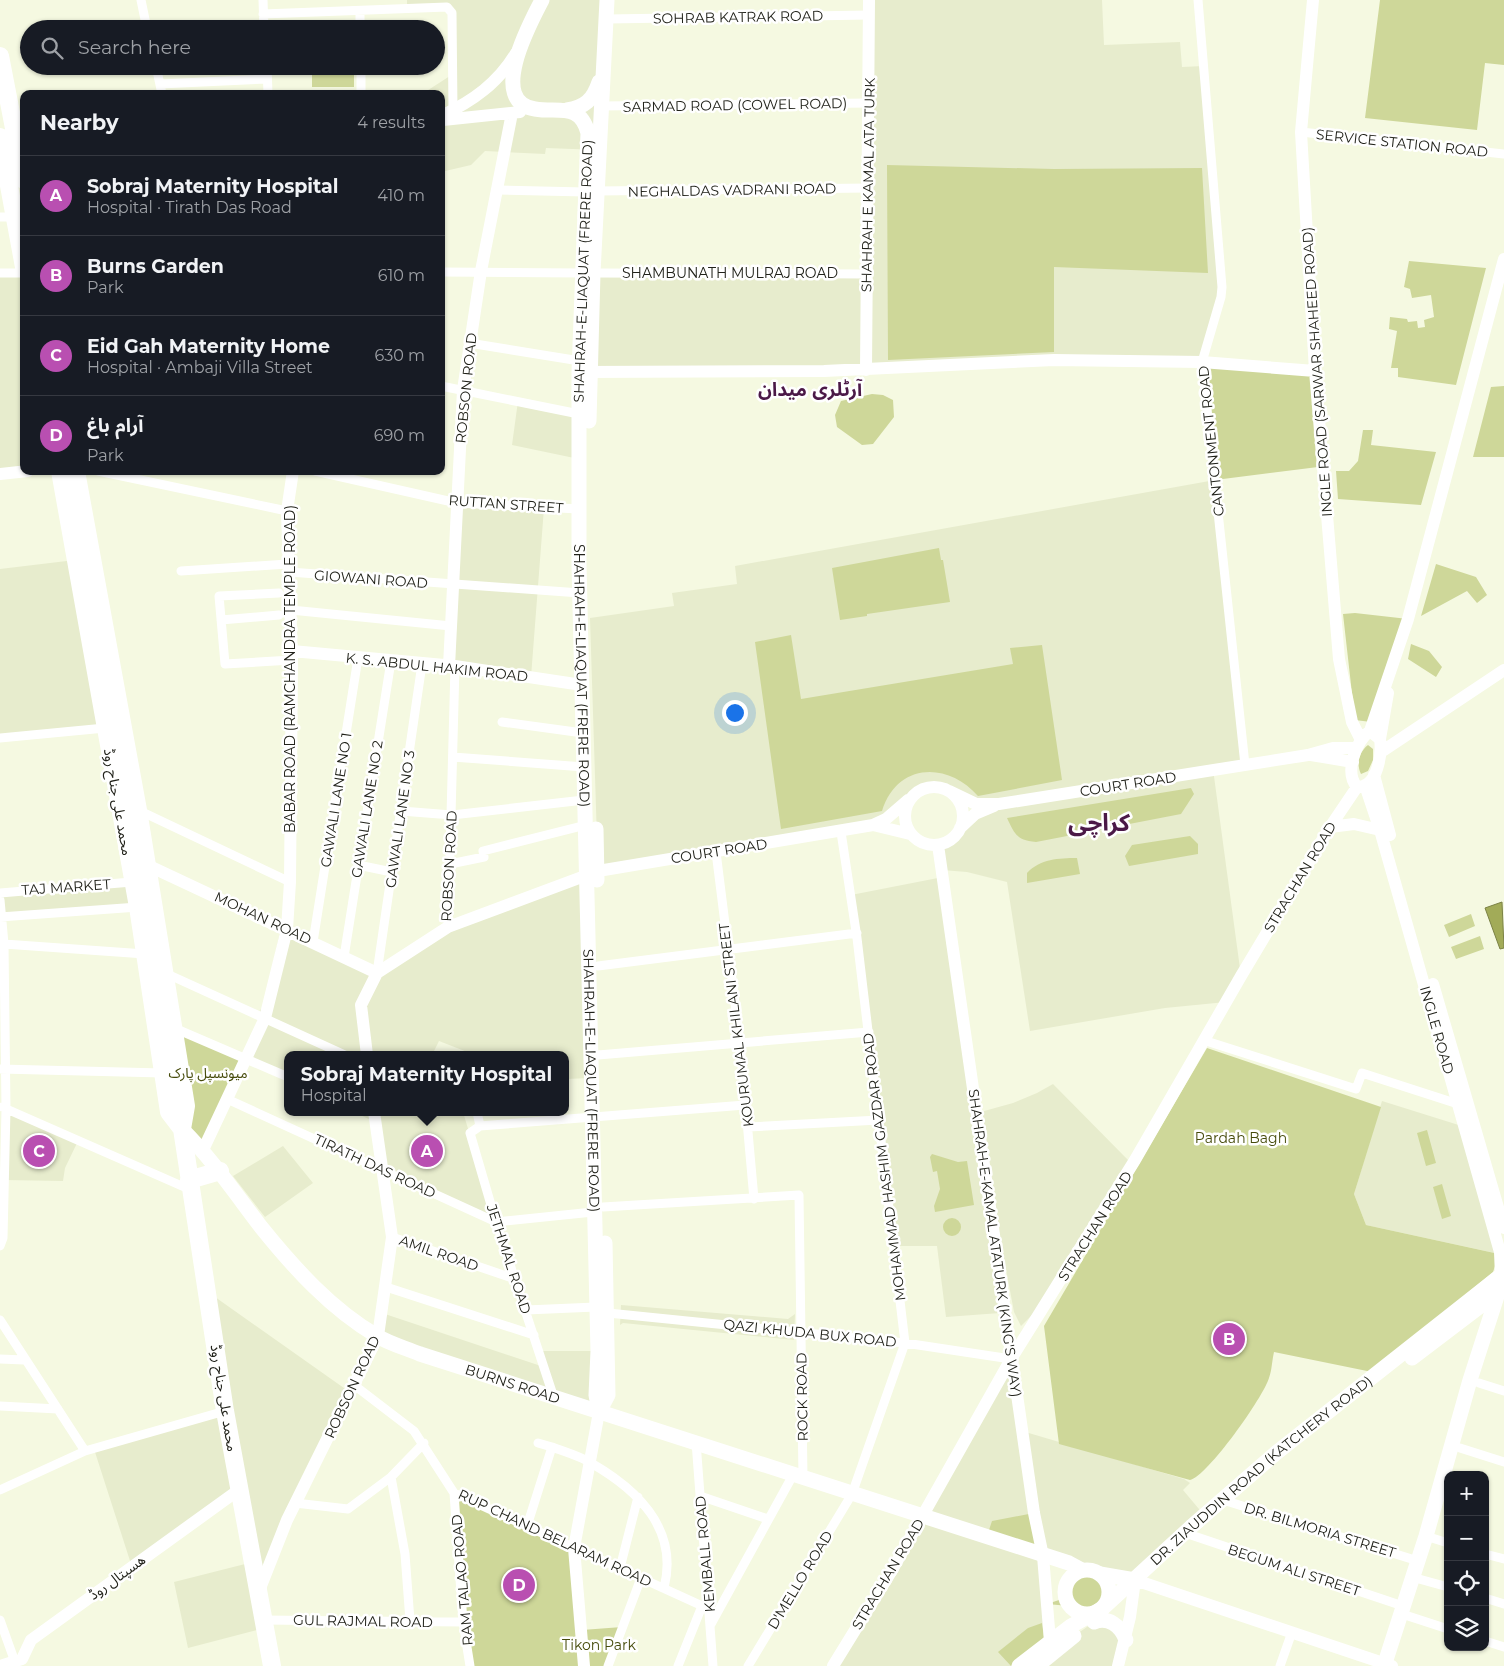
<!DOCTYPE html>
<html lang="en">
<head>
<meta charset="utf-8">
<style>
  body { margin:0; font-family:Montserrat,"Noto Sans Arabic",sans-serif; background:#20242c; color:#f1f3f6 }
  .controls { position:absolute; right:15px; bottom:15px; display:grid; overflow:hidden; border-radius:10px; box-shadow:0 1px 4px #0004 }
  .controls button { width:45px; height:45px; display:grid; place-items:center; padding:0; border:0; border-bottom:1px solid #363941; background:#171b24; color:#f1f3f6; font:25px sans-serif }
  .you { position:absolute; left:734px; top:712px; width:18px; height:18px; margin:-12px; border:4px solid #fff; border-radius:50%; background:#1a73e8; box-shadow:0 0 0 8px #1a73e833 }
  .badge { display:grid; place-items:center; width:32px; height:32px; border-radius:50%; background:#b94fb1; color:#fff; font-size:16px; font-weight:700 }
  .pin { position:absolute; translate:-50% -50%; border:2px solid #fff; box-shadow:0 1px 5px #0006 }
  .popup { position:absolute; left:284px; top:1051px; width:285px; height:65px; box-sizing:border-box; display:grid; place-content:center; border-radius:10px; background:#171b24; filter:drop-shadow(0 1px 4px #0005); font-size:16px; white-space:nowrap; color:#9ea1a6 }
  .popup b { font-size:19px; color:#f1f3f6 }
  .popup::after { content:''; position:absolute; left:50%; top:100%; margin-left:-10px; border:10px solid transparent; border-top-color:#171b24 }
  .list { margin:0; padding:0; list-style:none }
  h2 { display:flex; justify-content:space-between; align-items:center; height:65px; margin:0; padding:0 20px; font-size:21px }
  h2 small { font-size:16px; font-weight:400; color:#9ea1a6 }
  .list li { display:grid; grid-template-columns:32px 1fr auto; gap:15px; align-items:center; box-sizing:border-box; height:80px; padding:0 20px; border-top:1px solid #363941 }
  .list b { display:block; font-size:19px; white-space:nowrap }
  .list p { margin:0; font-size:16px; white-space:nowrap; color:#9ea1a6 }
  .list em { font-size:16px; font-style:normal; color:#9ea1a6 }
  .icon { flex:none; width:28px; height:28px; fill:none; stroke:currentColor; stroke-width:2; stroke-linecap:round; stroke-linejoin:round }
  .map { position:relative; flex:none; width:1504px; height:1666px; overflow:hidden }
  .search { position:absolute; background:#171b24; box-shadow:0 1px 4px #0004; left:20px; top:20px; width:425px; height:55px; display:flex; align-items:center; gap:12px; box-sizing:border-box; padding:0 18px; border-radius:28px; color:#9ea1a6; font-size:19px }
  .panel { position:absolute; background:#171b24; box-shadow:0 1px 4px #0004; left:20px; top:90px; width:425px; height:385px; border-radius:10px }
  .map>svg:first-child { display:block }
  .built { fill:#e7eccd }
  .green { fill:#ced799 }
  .water { fill:#a2ab58; stroke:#7b8245 }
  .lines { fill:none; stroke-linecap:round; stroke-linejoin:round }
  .street { stroke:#fff; stroke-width:9 }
  .secondary { stroke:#fff; stroke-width:12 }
  .primary { stroke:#fff; stroke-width:15 }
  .highway { stroke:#fff; stroke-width:18 }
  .labels { text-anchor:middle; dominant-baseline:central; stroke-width:5; stroke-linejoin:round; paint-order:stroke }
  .street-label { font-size:14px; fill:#21221a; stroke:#fff }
  .park-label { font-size:14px; fill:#464b0b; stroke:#fff }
  .district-label { font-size:19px; font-weight:bold; fill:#4b1947; stroke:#fff }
  .town-label { font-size:24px; font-weight:bold; fill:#4b1947; stroke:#fff }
</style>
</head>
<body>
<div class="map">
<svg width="1504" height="1666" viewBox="0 0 1504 1666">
  <rect width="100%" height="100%" fill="#f5f9e1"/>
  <path class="built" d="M407 0H610L599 150 546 148 545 154 485 151 471 165 441 172V94H422L453 74 450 9 407 8Z
    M869 0H1102L1104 45 1180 42 1182 67 1204 66 1222 287 1202 362 590 373 593 273H867Z
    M0 273H24V471L0 474Z
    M518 401 579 414V459L512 445Z
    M1215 480 1244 764 1213 769 1241 976 1226 1002 1165 1008 1030 1031 1007 882 967 872 942 870 941 846 975 814 976 804 961 805 955 796 939 787 923 789 886 819 598 871 590 618 674 606 672 593 737 584 735 566Z
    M456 503 544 508 531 677 455 666Z
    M75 560 105 728 0 738V569Z
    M587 874 591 1078 566 1079V1055H475L439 1041 433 1053 435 1055H288V1082L249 1064 260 1010 263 1008 280 932 375 978 448 927Z
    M943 877 1000 1313 946 1317 937 1246H893L851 895Z
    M132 882 138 907 2 917 0 893Z
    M1053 1084 1129 1161 1040 1307 1021 1326 1014 1312 977 1113 1013 1103 1037 1093Z
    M1382 1101 1465 1127 1504 1255 1366 1225 1354 1194Z
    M6 1109 78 1141 65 1168 63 1181 4 1180Z
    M354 1112H463L496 1222 381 1168 375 1122Z
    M283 1146 313 1183 265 1217 233 1176Z
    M208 1292 351 1393 257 1584 265 1628 188 1648 174 1582 253 1562 240 1489 132 1567 94 1449 225 1411Z
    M621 1305 788 1319 795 1314 794 1340 623 1323 620 1325Z
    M382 1313 544 1367 540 1351H598L599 1412 378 1336Z
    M1011 1359 1022 1431 1184 1479 1190 1483 1183 1490 1204 1515 1135 1580 1041 1555 1050 1641H1067L1094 1622 1121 1630 1118 1666H833Z"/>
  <path class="green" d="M1380 0H1504V65L1485 63 1477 130 1365 118Z
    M312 66H354V87H312Z
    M887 165 1054 169 1202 168 1208 273 1054 267V352L888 360Z
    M1409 261 1486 268 1456 385 1398 377V368H1391L1397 331 1389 329 1390 317 1407 319 1408 322 1417 321 1418 328 1425 327 1424 320 1434 317 1431 295 1412 298 1410 289 1404 287Z
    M1202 362 1316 371 1326 466 1215 480Z
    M1504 386V457H1473L1491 387Z
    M872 394 883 395 893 400 894 417 873 444 862 445 837 427 835 415 841 401Z
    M1363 430H1373L1371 445 1436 452 1421 505 1338 499 1336 471H1349L1358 461Z
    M939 548 941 560H943L950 602 867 614V616L840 620 832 568Z
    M1436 564 1476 577 1487 595 1477 603 1467 591 1421 616Z
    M1355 613 1408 619 1379 723 1355 720 1343 614Z
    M791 635 801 699 1013 664 1010 648 1042 645 1062 780 978 796C947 761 897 763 882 811L781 829 755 642Z
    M1411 644 1429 651 1442 667 1436 677 1408 659Z
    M1368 745 1373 749V760L1368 771 1361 774C1356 764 1359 752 1368 745Z
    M1191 788 1194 794 1181 814 1036 842C1017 840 1015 835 1007 818Z
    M1190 836 1198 844V854L1129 866 1125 856 1132 845Z
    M1077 858 1080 874 1027 883V873C1040 859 1059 858 1077 858Z
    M1471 914 1475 926 1449 937 1444 925Z
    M1480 936 1484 949 1456 959 1451 947Z
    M173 1028 247 1059 203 1150 182 1129Z
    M1207 1048 1381 1107 1354 1194 1366 1225 1499 1254 1493 1272 1372 1372 1274 1352C1272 1360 1272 1370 1269 1378 1264 1396 1207 1477 1190 1480L1059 1444 1044 1326Z
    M1427 1130 1436 1163 1426 1166 1417 1133Z
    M932 1154 958 1162 967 1161 974 1205 935 1212 934 1206 940 1189 937 1171 933 1172 930 1157Z
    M1442 1184 1451 1216 1442 1219 1433 1187Z
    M943 1227a9 9 0 1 1 18 0a9 9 0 1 1-18 0Z
    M454 1493 574 1548 583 1666H470Z
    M1034 1513 1041 1555 987 1536 992 1521Z
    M1089 1570 1096 1572 1107 1583 1108 1598 1080 1613 1069 1606 1047 1604 1065 1598C1063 1580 1073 1573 1089 1570Z
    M1042 1623 1044 1638 1011 1666 998 1652 1028 1628Z
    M622 1627 608 1666H584L582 1630Z"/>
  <path class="water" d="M1502 902 1504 948 1500 949 1485 908Z"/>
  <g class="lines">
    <path class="street" d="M141 0 147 29
      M263 0 264 29
      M1198 0 1222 287 1221 297 1202 362 1245 765
      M360 11V29
      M263 14 447 7 452 13 453 111
      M608 19 869 15
      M156 66 162 94
      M267 66 268 94
      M361 66V94
      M160 84 267 79
      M601 106 869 103
      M1301 132 1504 154
      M497 190 585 192
      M597 191 868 188
      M0 217H15
      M441 272 582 273
      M0 273H24
      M593 273 867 274
      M469 343 580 361
      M441 386 579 414
      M98 471 287 511
      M315 471 457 503 579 509
      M181 571 288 564
      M289 572 580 593
      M279 593 219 596 225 664 292 660
      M291 610 451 626
      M221 620 279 615
      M502 722 583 733
      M0 738 105 728
      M453 757 584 767
      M138 810 290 882
      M401 811 452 815 584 800
      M716 852 740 1043 754 1199
      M450 864 484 857 483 851 586 825
      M358 865 392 872
      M0 893 132 882
      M0 900 4 944 6 1109 3 1238 0 1246
      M0 917 138 907
      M448 927 455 666
      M313 942 358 658
      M4 944 145 954
      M344 957 391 661
      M598 966 857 933
      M165 973 345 1055
      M377 973 422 664
      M174 1028 288 1077
      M1203 1040 1356 1089 1362 1073 1458 1104
      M598 1055 869 1032
      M0 1069 163 1073
      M227 1099 496 1222 593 1212
      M2 1107 191 1190
      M477 1112 480 1126
      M748 1127 879 1120
      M603 1207 799 1195 803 1478
      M392 1237 515 1279
      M386 1287 534 1335
      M526 1310 596 1307
      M608 1313 905 1343 1011 1359
      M0 1320 85 1451
      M0 1359 24 1360
      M1479 1383 1504 1391
      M354 1385 414 1431 454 1493 709 1609
      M553 1395 496 1222 470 1133 480 1126 745 1105
      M0 1406 58 1409
      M696 1442 713 1666
      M538 1443 552 1447
      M1460 1448 1504 1462
      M391 1477 405 1554 410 1621
      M0 1490 85 1451 225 1411
      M454 1493 463 1622 470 1666
      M700 1496 768 1519
      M1223 1500 1418 1561
      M295 1503 348 1509 391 1477 424 1443
      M527 1526 552 1447C565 1452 580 1456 591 1463 638 1490 679 1529 664 1588
      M1185 1533 1403 1606
      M1432 1538 1448 1543
      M1485 1554 1504 1559
      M620 1568 638 1497
      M1419 1579 1448 1587
      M1485 1598 1504 1604
      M1408 1616 1448 1629
      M0 1620 15 1662
      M263 1620 463 1622
      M711 1624 793 1475
      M1485 1641 1504 1647
      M608 1666 641 1578
      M678 1666 702 1606
      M748 1666 852 1494 905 1343 857 938 841 832
      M1280 1666 1292 1632"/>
    <path class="secondary" d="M1313 0 1301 132 1315 371 1339 659 1352 722 1361 740
      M441 116C473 101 498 83 516 53
      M443 120 520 112
      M866 370 869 0
      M582 372 824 371 1054 360 1202 362 1315 371
      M0 474 28 471
      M292 651 455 666 582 685
      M449 666 463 390 481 271 512 113
      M1370 731 1408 619 1504 259
      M1370 731 1380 739C1382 753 1378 788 1357 787 1344 772 1356 741 1370 731Z
      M1380 739 1388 693
      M1381 752 1504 670
      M1311 755 1353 762
      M1374 775 1390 835
      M1365 785 1380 830 1500 1252 1501 1276
      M905 816a29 29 0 1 1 58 0a29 29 0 1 1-58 0Z
      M949 791 976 804H999L1308 755 1333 748H1357
      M873 825 886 819 908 800
      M1330 827 1354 824 1380 830
      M960 828 975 814 994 806
      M938 845 1034 1513 1043 1556 1050 1641
      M147 865 377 973
      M1433 984 1504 1228
      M367 1055 361 1005 377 973 448 927 598 871 873 825 910 834
      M203 1150 265 1018 287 929 290 882 292 660 287 511 293 471
      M259 1591 287 1520 378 1336 392 1237 374 1112
      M0 1666 22 1659 31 1640 240 1489
      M584 1666 574 1548 599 1412
      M833 1666 892 1570 1011 1359 1135 1160 1241 976 1330 827 1357 787
      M1118 1666 1130 1617 1135 1580 1392 1666"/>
    <g class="primary">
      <path id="s1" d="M542 0C530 23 487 102 535 109 558 113 580 102 588 133L579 372V565L598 1351 596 1395 599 1412"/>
      <path d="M567 110C585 107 593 100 599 82"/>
      <path d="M589 421 593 273 607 0"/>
      <path d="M596 829 597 880"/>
      <path id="s2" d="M182 1129C212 1159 235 1193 261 1227 294 1268 331 1309 377 1336 390 1344 406 1348 420 1354L1069 1563 1082 1570"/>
      <path d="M1412 1358 1504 1288"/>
      <path d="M599 1412 608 1395 605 1243"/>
      <circle cx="1087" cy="1592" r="22"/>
      <path d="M1100 1574 1135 1580"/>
      <path d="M1094 1622C1108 1616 1121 1626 1126 1640"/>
      <path id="s3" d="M1019 1666 1071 1626 1103 1608 1191 1527 1276 1453 1504 1273"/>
      <path d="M1037 1666 1074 1636"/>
      <path d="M1384 1666 1426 1536 1470 1380 1499 1290"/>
    </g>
    <path class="highway" d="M0 56 24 180
      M0 137 24 267
      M60 471 138 907 169 1112 182 1129
      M76 471 138 810 186 1106 182 1129 225 1411 272 1666
      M189 1180 220 1171"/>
  </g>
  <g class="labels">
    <g class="street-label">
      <text transform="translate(738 17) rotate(-1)">SOHRAB KATRAK ROAD</text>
      <text transform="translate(735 105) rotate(-1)">SARMAD ROAD (COWEL ROAD)</text>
      <text transform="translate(1402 143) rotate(6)">SERVICE STATION ROAD</text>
      <text transform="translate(868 185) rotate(-89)">SHAHRAH E KAMAL ATA TURK</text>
      <text transform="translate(732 190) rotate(-1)">NEGHALDAS VADRANI ROAD</text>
      <text transform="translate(583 271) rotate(-88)">SHAHRAH-E-LIAQUAT (FRERE ROAD)</text>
      <text x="730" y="273">SHAMBUNATH MULRAJ ROAD</text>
      <text transform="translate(1317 372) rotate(-94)">INGLE ROAD (SARWAR SHAHEED ROAD)</text>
      <text transform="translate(466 388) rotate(-84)">ROBSON ROAD</text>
      <text transform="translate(1211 441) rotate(-96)">CANTONMENT ROAD</text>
      <text transform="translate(506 504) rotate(4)">RUTTAN STREET</text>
      <text transform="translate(371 579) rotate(4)">GIOWANI ROAD</text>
      <text transform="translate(437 667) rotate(6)">K. S. ABDUL HAKIM ROAD</text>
      <text transform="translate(290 669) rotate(-90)">BABAR ROAD (RAMCHANDRA TEMPLE ROAD)</text>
      <text stroke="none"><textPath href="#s1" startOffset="734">SHAHRAH-E-LIAQUAT (FRERE ROAD)</textPath></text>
      <text transform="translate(1128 784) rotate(-9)">COURT ROAD</text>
      <text transform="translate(336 800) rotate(-81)">GAWALI LANE NO 1</text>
      <text transform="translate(118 802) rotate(80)">محمد علی جناح روڈ</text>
      <text transform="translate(367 809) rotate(-81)">GAWALI LANE NO 2</text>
      <text transform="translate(400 819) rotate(-82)">GAWALI LANE NO 3</text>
      <text transform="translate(719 851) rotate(-9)">COURT ROAD</text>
      <text transform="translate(449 866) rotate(-87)">ROBSON ROAD</text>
      <text transform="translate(1300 877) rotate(-59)">STRACHAN ROAD</text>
      <text transform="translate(66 887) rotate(-4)">TAJ MARKET</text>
      <text transform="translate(263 918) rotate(25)">MOHAN ROAD</text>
      <text transform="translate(736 1025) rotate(-97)">KOURUMAL KHILANI STREET</text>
      <text transform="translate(1437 1030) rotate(74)">INGLE ROAD</text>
      <text stroke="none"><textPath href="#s1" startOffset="1139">SHAHRAH-E-LIAQUAT (FRERE ROAD)</textPath></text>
      <text transform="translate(375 1166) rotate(25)">TIRATH DAS ROAD</text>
      <text transform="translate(884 1167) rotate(-97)">MOHAMMAD HASHIM GAZDAR ROAD</text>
      <text transform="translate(1095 1226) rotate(-58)">STRACHAN ROAD</text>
      <text transform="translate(995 1243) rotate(82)">SHAHRAH-E-KAMAL ATATURK (KING'S WAY)</text>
      <text transform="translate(439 1253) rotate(19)">AMIL ROAD</text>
      <text transform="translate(509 1259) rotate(72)">JETHMAL ROAD</text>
      <text transform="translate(810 1333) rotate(6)">QAZI KHUDA BUX ROAD</text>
      <text stroke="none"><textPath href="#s2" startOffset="430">BURNS ROAD</textPath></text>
      <text transform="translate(352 1387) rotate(-65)">ROBSON ROAD</text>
      <text transform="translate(802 1397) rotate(-91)">ROCK ROAD</text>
      <text transform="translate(224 1398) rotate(81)">محمد علی جناح روڈ</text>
      <text stroke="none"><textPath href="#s3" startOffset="312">DR. ZIAUDDIN ROAD (KATCHERY ROAD)</textPath></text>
      <text transform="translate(1320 1530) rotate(17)">DR. BILMORIA STREET</text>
      <text transform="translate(555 1538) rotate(25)">RUP CHAND BELARAM ROAD</text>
      <text transform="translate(705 1554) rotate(-95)">KEMBALL ROAD</text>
      <text transform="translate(1294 1570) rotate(18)">BEGUM ALI STREET</text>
      <text transform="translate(888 1574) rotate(-59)">STRACHAN ROAD</text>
      <text transform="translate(117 1577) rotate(-36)">ھسپتال روڈ</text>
      <text transform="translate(462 1580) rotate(-95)">RAM TALAO ROAD</text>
      <text transform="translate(800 1580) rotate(-59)">D'MELLO ROAD</text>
      <text transform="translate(363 1621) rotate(1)">GUL RAJMAL ROAD</text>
    </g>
    <g class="park-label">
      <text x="208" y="1073">میونسپل پارک</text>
      <text x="1241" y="1138">Pardah Bagh</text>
      <text x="599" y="1645">Tikon Park</text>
    </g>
    <g class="district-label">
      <text x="810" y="389">آرٹلری میدان</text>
    </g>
    <g class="town-label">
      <text x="1099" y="822">کراچی</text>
    </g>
  </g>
</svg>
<div class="controls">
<button>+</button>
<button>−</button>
<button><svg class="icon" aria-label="locate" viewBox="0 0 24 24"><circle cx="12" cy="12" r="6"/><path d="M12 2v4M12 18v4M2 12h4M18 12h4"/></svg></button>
<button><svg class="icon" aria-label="layers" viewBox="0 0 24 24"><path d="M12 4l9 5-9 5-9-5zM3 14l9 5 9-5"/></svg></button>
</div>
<div class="you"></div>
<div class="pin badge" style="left:427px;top:1151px">A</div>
<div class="popup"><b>Sobraj Maternity Hospital</b>Hospital</div>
<div class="pin badge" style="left:1229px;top:1339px">B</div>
<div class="pin badge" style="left:39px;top:1151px">C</div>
<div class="pin badge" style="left:519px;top:1585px">D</div>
<div class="search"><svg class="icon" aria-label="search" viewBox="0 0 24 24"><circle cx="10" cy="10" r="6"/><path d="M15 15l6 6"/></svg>Search here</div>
<section class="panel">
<h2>Nearby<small>4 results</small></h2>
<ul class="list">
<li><span class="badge">A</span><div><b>Sobraj Maternity Hospital</b><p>Hospital · Tirath Das Road</p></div><em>410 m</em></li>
<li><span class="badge">B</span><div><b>Burns Garden</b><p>Park</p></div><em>610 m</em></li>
<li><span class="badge">C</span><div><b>Eid Gah Maternity Home</b><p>Hospital · Ambaji Villa Street</p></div><em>630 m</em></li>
<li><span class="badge">D</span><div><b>آرام باغ</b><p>Park</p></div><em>690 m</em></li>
</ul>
</section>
</div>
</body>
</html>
